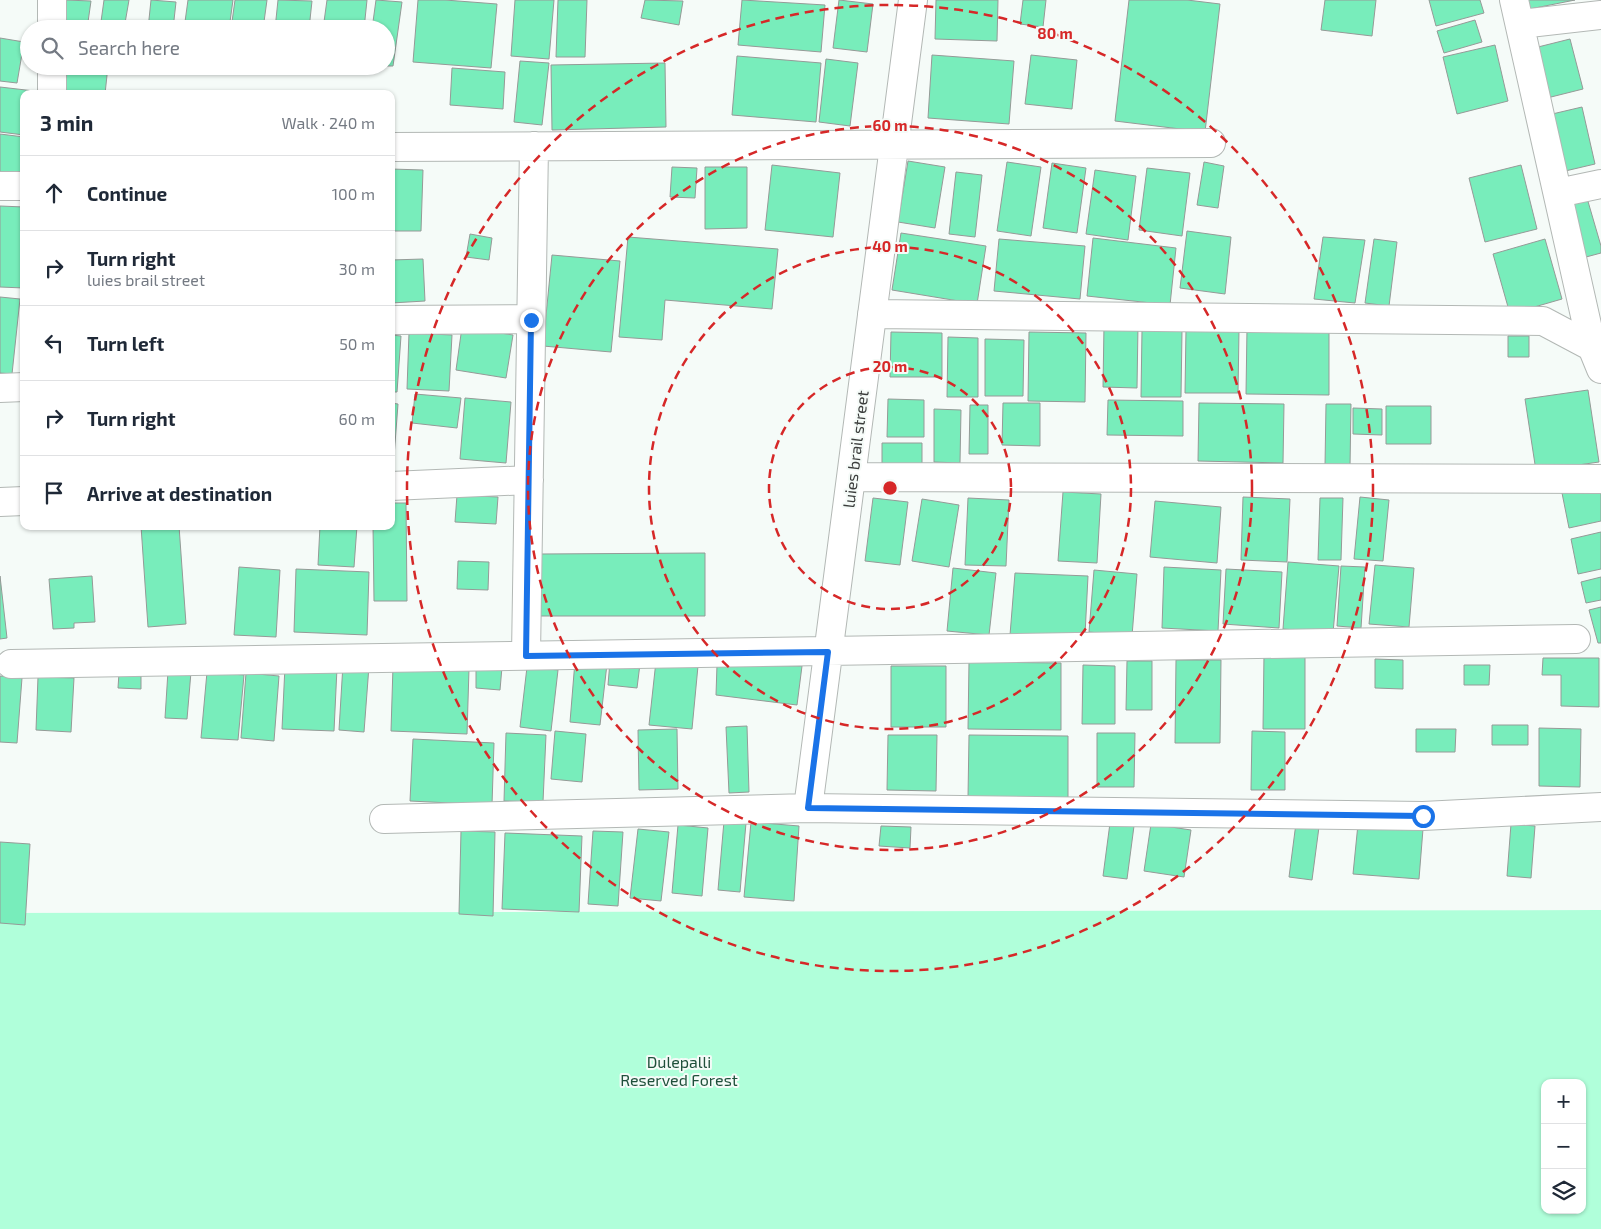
<!DOCTYPE html>
<html lang="en">
<head>
<meta charset="utf-8">
<style>
  body { margin:0; font-family:"Exo 2",sans-serif; background:#f6f6f7; color:#1f2937 }
  .controls { position:absolute; right:15px; bottom:15px; display:grid; overflow:hidden; border-radius:10px; box-shadow:0 1px 4px #0004 }
  .controls button { width:45px; height:45px; display:grid; place-items:center; padding:0; border:0; border-bottom:1px solid #e0e1e3; background:#fff; color:#1f2937; font:25px sans-serif }
  .stop { position:absolute; width:15px; height:15px; margin:-11px; border:4px solid #1a73e8; border-radius:50%; background:#fff }
  .stop.end { background:#1a73e8; border-color:#fff; box-shadow:0 1px 5px #0008 }
  .list { margin:0; padding:0; list-style:none }
  h2 { display:flex; justify-content:space-between; align-items:center; height:65px; margin:0; padding:0 20px; font-size:21px }
  h2 small { font-size:16px; font-weight:400; color:#747a83 }
  .list li { display:grid; grid-template-columns:32px 1fr auto; gap:15px; align-items:center; box-sizing:border-box; height:75px; padding:0 20px; border-top:1px solid #e0e1e3 }
  .list b { display:block; font-size:19px; white-space:nowrap }
  .list p { margin:0; font-size:16px; white-space:nowrap; color:#747a83 }
  .list em { font-size:16px; font-style:normal; color:#747a83 }
  .icon { flex:none; width:28px; height:28px; fill:none; stroke:currentColor; stroke-width:2; stroke-linecap:round; stroke-linejoin:round }
  .map { position:relative; flex:none; width:1601px; height:1229px; overflow:hidden }
  .search { position:absolute; background:#fff; box-shadow:0 1px 4px #0004; left:20px; top:20px; width:375px; height:55px; display:flex; align-items:center; gap:12px; box-sizing:border-box; padding:0 18px; border-radius:28px; color:#747a83; font-size:19px }
  .panel { position:absolute; background:#fff; box-shadow:0 1px 4px #0004; left:20px; top:90px; width:375px; height:440px; border-radius:10px }
  .map>svg:first-child { display:block }
  .green { fill:#b0ffda; fill-rule:evenodd }
  .building { fill:#78edbb; stroke:#959a97 }
  .lines { fill:none; stroke-linecap:round; stroke-linejoin:round }
  .street-casing { stroke:#b3b8b5; stroke-width:30 }
  .street { stroke:#fff; stroke-width:28 }
  .route { stroke:#1a73e8; stroke-width:6 }
  .ring { fill:none; stroke:#d62828; stroke-width:2.5; stroke-dasharray:9 6 }
  .labels { text-anchor:middle; dominant-baseline:central; stroke-width:4; stroke-linejoin:round; paint-order:stroke }
  .street-label { font-size:16px; fill:#3b3d3c; stroke:#f5fbf8 }
  .park-label { font-size:16px; fill:#1f503b; stroke:#f5fbf8 }
  .centre { fill:#d62828; stroke:#f5fbf8; stroke-width:2.5 }
  .ring-label { font-size:15px; text-anchor:middle; font-weight:bold; fill:#d62828; stroke:#f5fbf8; stroke-width:4; stroke-linejoin:round; paint-order:stroke }
</style>
</head>
<body>
<div class="map">
<svg width="1601" height="1229" viewBox="0 0 1601 1229">
  <rect width="100%" height="100%" fill="#f5fbf8"/>
  <path class="green" d="M1601 910V1229H0V913ZM1545 1083H1582V1210H1545Z"/>
  <path class="building" d="M66 0 91 1 87 29H63Z
    M104 0H129L124 29H100Z
    M151 0 176 2 173 29H148Z
    M188 0H233L229 29H184Z
    M235 0H267L263 29H231Z
    M278 0 312 1 309 29H275Z
    M327 0H367L364 29H323Z
    M376 0 402 2 393 66H386V29H372Z
    M418 0H445L497 4 491 68 413 62Z
    M515 0H554L549 59 511 56Z
    M558 0H587L585 57H556Z
    M645 0 683 1 679 25 641 18Z
    M742 0 825 5 821 52 738 45Z
    M839 0 873 4 867 52 833 48Z
    M936 0H998L997 41 935 39Z
    M1023 0H1046L1043 27 1020 24Z
    M1129 0H1187L1220 4 1205 132 1115 121Z
    M1325 0H1376L1372 36 1321 30Z
    M1429 0H1480L1484 13 1436 26Z
    M1528 0H1575L1530 9Z
    M1475 20 1482 42 1444 53 1437 31Z
    M0 38 24 42 17 83 0 81Z
    M1570 39 1583 89 1543 99 1530 49Z
    M1495 45 1508 101 1457 114 1443 57Z
    M932 55 1014 61 1009 124 928 118Z
    M1031 55 1077 60 1072 109 1025 104Z
    M737 56 821 63 816 122 732 115Z
    M826 59 858 63 850 126 819 122Z
    M520 61 549 63 542 125 514 122Z
    M665 63 666 127 552 130 551 65Z
    M58 66H108L105 94H56Z
    M452 68 505 72 503 109 450 105Z
    M0 87 43 92V94H24V135L0 132Z
    M1582 107 1595 164 1561 172 1548 115Z
    M0 134 24 137V175L0 172Z
    M908 161 945 167 935 228 898 222Z
    M1007 162 1041 167 1031 236 997 231Z
    M1204 162 1224 166 1218 208 1197 205Z
    M1052 163 1086 168 1077 233 1043 228Z
    M772 165 840 173 833 237 765 230Z
    M1521 165 1537 229 1485 242 1469 178Z
    M672 167 697 168 695 198 670 197Z
    M705 167H747V228L705 229Z
    M1147 168 1190 173 1182 236 1139 230Z
    M391 169 423 170 421 231H391Z
    M1095 170 1136 176 1128 240 1086 234Z
    M956 172 982 175 975 237 949 234Z
    M1587 198 1601 246V253L1586 257 1569 203Z
    M0 206 24 207V288L0 287Z
    M1187 231 1231 237 1225 294 1180 288Z
    M901 233 986 246 977 304 892 290Z
    M470 234 492 238 489 260 466 257Z
    M628 237 778 249 772 309 665 300 662 340 619 337Z
    M1323 237 1365 240 1355 303 1314 299Z
    M1093 238 1176 248 1170 305 1087 296Z
    M999 239 1085 246 1080 299 994 291Z
    M1374 239 1397 242 1389 306 1365 303Z
    M1545 239 1562 299 1510 314 1493 254Z
    M552 255 620 261 611 352 543 346Z
    M423 259 425 301 391 303V260Z
    M0 297 20 299 12 374 0 373Z
    M1104 325H1138L1137 388 1103 387Z
    M462 327 513 335 506 378 456 370Z
    M1247 328 1329 329V395L1246 394Z
    M1186 329 1239 330 1238 393H1185Z
    M1142 330 1182 331 1181 397H1141Z
    M891 332 942 333V377H890Z
    M1029 332 1086 333 1085 402 1028 401Z
    M409 333 452 335 449 391 407 389Z
    M391 335 401 336 397 392H391Z
    M1508 336H1529V357H1508Z
    M948 337 978 338V397H947Z
    M985 339 1024 340 1023 396H985Z
    M1588 390 1599 462 1536 471 1525 399Z
    M415 394 461 398 457 428 412 423Z
    M465 398 511 402 506 463 460 459Z
    M888 399 924 400V437H887Z
    M1108 400 1183 401V436L1107 435Z
    M391 403 398 404 393 470H391Z
    M1003 403H1040V446L1002 445Z
    M1199 403 1284 404 1283 463 1198 461Z
    M1326 404H1351L1350 467 1325 466Z
    M970 405H988V454H969Z
    M1386 406H1431V444H1386Z
    M1353 408 1382 409V435L1353 434Z
    M934 409 961 410 960 463 934 462Z
    M882 443H922V468H882Z
    M1601 485V521L1569 528 1562 493Z
    M1063 492 1101 494 1097 563 1058 561Z
    M457 495 498 497 496 524 455 522Z
    M1243 497 1290 499 1287 562 1241 560Z
    M1360 497 1389 500 1383 561 1354 559Z
    M873 498 908 502 900 565 865 561Z
    M968 498 1009 500 1006 566 965 565Z
    M1320 498H1343L1341 560H1318Z
    M922 499 959 505 949 567 912 561Z
    M1155 501 1221 507 1217 563 1150 557Z
    M391 503H406L407 601H374L373 526H391Z
    M141 526H179L186 624 148 627Z
    M320 526H357L354 567 318 565Z
    M1601 532V569L1578 574 1571 539Z
    M705 553V616H540V554Z
    M458 561 489 562 488 590 457 589Z
    M1288 562 1339 566 1333 633 1283 629Z
    M1375 565 1414 568 1409 627 1369 624Z
    M1341 566 1365 567 1361 628 1337 626Z
    M239 567 280 570 276 637 234 635Z
    M1164 567 1221 570 1218 631 1162 628Z
    M953 568 996 573 989 635 947 631Z
    M296 569 369 572 367 635 294 632Z
    M1226 569 1282 572 1279 628 1223 624Z
    M1094 570 1137 574 1132 636 1089 632Z
    M1015 573 1088 576 1085 635H1010Z
    M0 576 7 638 0 639Z
    M92 576 95 622 74 623V628L53 629 49 579Z
    M1601 577V600L1586 603 1581 582Z
    M1601 607V643H1598L1589 610Z
    M1264 654 1305 655V729H1263Z
    M1543 658H1599V707L1561 706V675H1542Z
    M1375 659 1403 660V689L1375 688Z
    M1176 660H1221L1220 743H1175Z
    M575 661 607 664 600 725 570 722Z
    M610 661 640 664 637 688 608 685Z
    M656 661 698 666 692 729 649 725Z
    M1127 661H1152V710H1126Z
    M969 662 1061 663V730L968 729Z
    M343 664 369 666 364 732 339 730Z
    M717 665 802 666 797 705 716 695Z
    M1083 665 1115 666V724H1082Z
    M1464 665H1490L1489 685H1464Z
    M285 666 337 668 334 731 282 729Z
    M393 666 469 669 467 734 391 731Z
    M476 666 502 667 500 690 476 688Z
    M891 666H946V727H891Z
    M527 667 558 670 551 731 520 727Z
    M168 671 191 672 187 719 165 718Z
    M207 672 244 675 238 740 201 738Z
    M119 673 141 674V689L118 688Z
    M246 673 279 676 274 741 241 738Z
    M0 676 22 678 17 743 0 742Z
    M38 677 74 678 71 732 36 730Z
    M1492 725H1528V745H1492Z
    M747 726 749 792 729 793 726 727Z
    M1539 728 1581 729 1580 787 1539 786Z
    M677 729 678 789 639 790 638 730Z
    M1416 729H1456L1455 752H1416Z
    M555 731 586 734 582 782 551 779Z
    M1252 731 1285 732V790H1251Z
    M506 733 546 735 543 802 504 801Z
    M1097 733H1135L1134 787H1097Z
    M888 735H937L936 791 887 790Z
    M969 735 1068 736V798L968 797Z
    M413 739 494 743 492 805 410 801Z
    M724 821 746 823 740 892 718 890Z
    M751 822 799 826 794 901 744 897Z
    M1110 823 1134 826 1127 879 1103 876Z
    M1296 823 1319 827 1312 880 1289 877Z
    M1151 824 1191 830 1184 877 1144 871Z
    M1358 824 1423 829 1419 879 1353 874Z
    M1511 824 1535 826 1531 878 1507 876Z
    M678 825 708 828 702 896 672 893Z
    M881 826 911 827 910 848 879 846Z
    M638 829 669 832 661 901 630 898Z
    M461 831 495 832 493 916 459 914Z
    M593 831 623 832 618 906 588 904Z
    M505 833 582 836 579 912 502 909Z
    M0 842 30 844 25 925 0 923Z"/>
  <g class="lines">
    <g class="street-casing">
      <path id="street" d="M52 0V29
        M1514 0 1592 347 1601 369
        M1520 24 1601 15
        M52 66V94
        M391 147 1211 143
        M0 186H24
        M1558 193 1601 184
        M872 314 1543 321 1592 347 1601 346
        M391 320 531 319
        M0 388 24 387
        M851 477 1601 479
        M391 486 529 480
        M0 502 24 501
        M526 655 534 146
        M11 664 1576 639
        M808 808 913 0
        M384 819 808 808 1423 816 1601 807"/>
    </g>
    <use href="#street" class="street"/>
  </g>
  <g class="lines">
    <path class="route" d="M531 320 526 656 828 652 808 808 1423 816"/>
  </g>
  <g class="ring">
    <circle cx="890" cy="488" r="121"/>
    <circle cx="890" cy="488" r="241"/>
    <circle cx="890" cy="488" r="362"/>
    <circle cx="890" cy="488" r="483"/>
  </g>
  <g class="labels">
    <g class="street-label">
      <text transform="translate(855 449) rotate(-83)">luies brail street</text>
    </g>
    <g class="park-label">
      <text x="679" y="1061">Dulepalli<tspan x="679" dy="18">Reserved Forest</tspan></text>
    </g>
  </g>
  <circle cx="890" cy="488" r="8" class="centre"/>
  <g class="ring-label">
    <text x="1055" y="39">80 m</text>
    <text x="890" y="131">60 m</text>
    <text x="890" y="252">40 m</text>
    <text x="890" y="372">20 m</text>
  </g>
</svg>
<div class="controls">
<button>+</button>
<button>−</button>
<button><svg class="icon" aria-label="layers" viewBox="0 0 24 24"><path d="M12 4l9 5-9 5-9-5zM3 14l9 5 9-5"/></svg></button>
</div>
<div class="stop" style="left:1423px;top:816px"></div>
<div class="stop end" style="left:531px;top:320px"></div>
<div class="search"><svg class="icon" aria-label="search" viewBox="0 0 24 24"><circle cx="10" cy="10" r="6"/><path d="M15 15l6 6"/></svg>Search here</div>
<section class="panel">
<h2>3 min<small>Walk · 240 m</small></h2>
<ul class="list">
<li><svg class="icon" aria-label="ahead" viewBox="0 0 24 24"><path d="M12 20V5M6 11l6-6 6 6"/></svg><div><b>Continue</b></div><em>100 m</em></li>
<li><svg class="icon" aria-label="right" viewBox="0 0 24 24"><path d="M7 20v-9h11M14 6l5 5-5 5"/></svg><div><b>Turn right</b><p>luies brail street</p></div><em>30 m</em></li>
<li><svg class="icon" aria-label="left" viewBox="0 0 24 24"><path d="M17 20v-9H6M10 6l-5 5 5 5"/></svg><div><b>Turn left</b></div><em>50 m</em></li>
<li><svg class="icon" aria-label="right" viewBox="0 0 24 24"><path d="M7 20v-9h11M14 6l5 5-5 5"/></svg><div><b>Turn right</b></div><em>60 m</em></li>
<li><svg class="icon" aria-label="arrive" viewBox="0 0 24 24"><path d="M6 21V4h12l-3 4 3 4H6"/></svg><div><b>Arrive at destination</b></div></li>
</ul>
</section>
</div>
</body>
</html>
